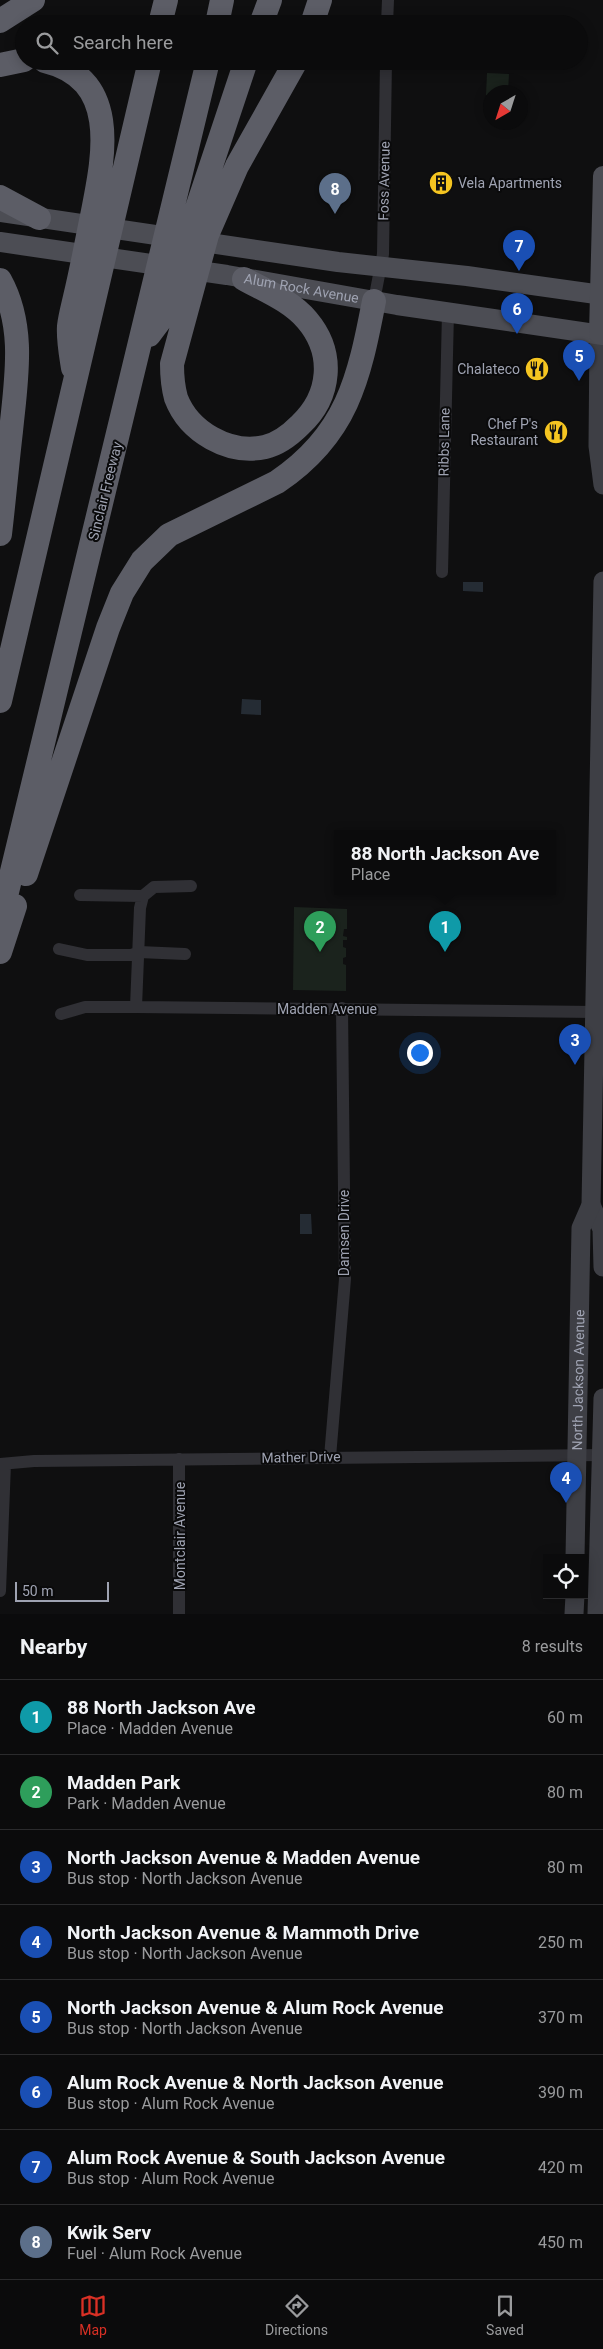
<!DOCTYPE html>
<html lang="en">
<head>
<meta charset="utf-8">
<style>
  body { margin:0; font-family:Roboto,sans-serif; background:#141415; color:#f1f3f6 }
  .controls { position:absolute; right:15px; bottom:15px; display:grid; overflow:hidden; border-radius:0px; box-shadow:0 2px 12px #0003 }
  .controls button { width:45px; height:45px; display:grid; place-items:center; padding:0; border:0; border-bottom:1px solid #2b2b2d; background:#0b0b0c; color:#f1f3f6; font:25px sans-serif }
  .compass { position:absolute; left:483px; top:85px; width:45px; height:45px; border-radius:50%; background:#0b0b0c; box-shadow:0 2px 12px #0003; rotate:219deg }
  .scale { position:absolute; left:15px; bottom:12px; width:94px; box-sizing:border-box; padding-left:5px; border:2px solid #9fa3b2; border-top:0; font-size:14px; line-height:18px; white-space:nowrap; color:#9fa3b2; -webkit-text-stroke:4px #0a0a0b; paint-order:stroke }
  .you { position:absolute; left:419px; top:1052px; width:18px; height:18px; margin:-12px; border:4px solid #fff; border-radius:50%; background:#1a73e8; box-shadow:0 0 0 8px #1a73e833 }
  .badge { display:grid; place-items:center; width:32px; height:32px; border-radius:50%; background:#d93025; color:#fff; font-size:16px; font-weight:700 }
  .pin { position:absolute; translate:-50% -41px; filter:drop-shadow(0 1px 2px #0008) }
  .pin::after { content:''; position:absolute; top:26px; width:18px; height:15px; background:inherit; clip-path:polygon(0 0,100% 0,50% 100%) }
  .popup { position:absolute; left:334px; top:830px; width:222px; height:65px; box-sizing:border-box; display:grid; place-content:center; border-radius:0px; background:#0b0b0c; filter:drop-shadow(0 1px 4px #0005); font-size:16px; white-space:nowrap; color:#9a9b9d }
  .popup b { font-size:19px; color:#f1f3f6 }
  .popup::after { content:''; position:absolute; left:50%; top:100%; margin-left:-10px; border:10px solid transparent; border-top-color:#0b0b0c }
  .list { margin:0; padding:0; list-style:none }
  h2 { display:flex; justify-content:space-between; align-items:center; height:65px; margin:0; padding:0 20px; font-size:21px }
  h2 small { font-size:16px; font-weight:400; color:#9a9b9d }
  .list li { display:grid; grid-template-columns:32px 1fr auto; gap:15px; align-items:center; box-sizing:border-box; height:75px; padding:0 20px; border-top:1px solid #2b2b2d }
  .list b { display:block; font-size:19px; white-space:nowrap }
  .list p { margin:0; font-size:16px; white-space:nowrap; color:#9a9b9d }
  .list em { font-size:16px; font-style:normal; color:#9a9b9d }
  .icon { flex:none; width:28px; height:28px; fill:none; stroke:currentColor; stroke-width:2; stroke-linecap:round; stroke-linejoin:round }
  .map { position:relative; flex:none; width:603px; height:1614px; overflow:hidden }
  .search { position:absolute; background:#0b0b0c; box-shadow:0 2px 12px #0003; left:15px; right:15px; top:15px; height:55px; display:flex; align-items:center; gap:12px; box-sizing:border-box; padding:0 18px; border-radius:28px; color:#9a9b9d; font-size:19px }
  .sheet { height:665px; background:#0b0b0c }
  nav { display:flex; justify-content:space-around; align-items:center; box-sizing:border-box; height:70px; border-top:1px solid #2b2b2d; background:#0b0b0c; font-size:14px; color:#9a9b9d }
  nav a { display:grid; justify-items:center; gap:2px }
  nav .on { color:#d93025 }
  .map>svg:first-child { display:block }
  .green { fill:#1b231d }
  .water { fill:#252c34 }
  .lines { fill:none; stroke-linecap:round; stroke-linejoin:round }
  .minor { stroke:#303035; stroke-width:12 }
  .secondary { stroke:#3e3f45; stroke-width:19 }
  .primary { stroke:#4c4d54; stroke-width:20 }
  .motorway { stroke:#5c5d66; stroke-width:24 }
  .labels { text-anchor:middle; dominant-baseline:central; stroke-width:4; stroke-linejoin:round; paint-order:stroke }
  .street-label { font-size:14px; fill:#9fa3b2; stroke:#0a0a0b }
  .poi-label { font-size:14px; fill:#9fa3b2; stroke:#0a0a0b; text-anchor:end }
</style>
</head>
<body>
<div class="map">
<svg width="603" height="1614" viewBox="0 0 603 1614">
  <rect width="100%" height="100%" fill="#0f0f10"/>
  <path class="green" d="M487 73 509 74 508 92H490V95H486Z
    M294 907 347 909V929H344L343 936 347 937V940H343V947L346 948V957L343 958V964L346 965V991L293 990Z"/>
  <path class="water" d="M463 582H483V592L463 591Z
    M242 699 261 700V715L241 714Z
    M300 1214H311L312 1234H300Z"/>
  <g class="lines">
    <path class="minor" d="M387 24 388 0
      M374 301 383 254 386 61
      M442 572 448 312
      M80 895 143 896
      M59 949 87 955H131L139 952 185 954
      M136 1007 140 908 143 896 154 887 191 886
      M61 1014 85 1007H136L595 1012
      M330 1457 345 1279 342 1008
      M0 1464 34 1461 602 1455
      M0 1591 5 1464
      M179 1614V1459"/>
    <g class="secondary">
      <path d="M599 334 598 446 603 485"/>
      <path d="M591 1205 602 1229 603 1267"/>
      <path id="s1" d="M575 1558 581 1228 591 1205 603 581"/>
      <path d="M574 1614 575 1595"/>
      <path d="M597 1614 603 1398"/>
    </g>
    <g class="primary">
      <path d="M0 212 338 262 467 276 603 295"/>
      <path id="s2" d="M0 242 227 275 397 305 603 335"/>
      <path d="M599 334 603 176"/>
    </g>
    <path class="motorway" d="M0 21 33 0
      M160 24 166 0
      M217 24 222 0
      M261 24 270 0
      M312 24 320 0
      M45 61C120 79 104 155 93 211 87 240 82 268 75 297 73 306 70 317 69 326 68 340 71 355 73 368
      M0 65 24 60
      M0 197 39 218
      M244 279C266 291 291 301 307 320 335 353 331 396 300 425 291 434 278 444 265 447 229 455 189 432 176 398 173 387 172 376 172 364L207 235 237 166 296 61
      M0 280C26 327 16 380 11 431 7 465 4 500 0 534
      M149 335 164 315 198 205 246 61
      M0 701 150 61
      M26 874 108 628 122 593 142 561 169 535 277 482C347 435 359 379 374 301
      M0 921 208 61
      M0 952 15 906"/>
  </g>
  <defs>
    <g id="building-disc" transform="scale(1.25)"><circle r="9.5" fill="#f5c521" stroke="#0a0a0b"/><path d="M-4-6H4V6H1V3H-1V6H-4ZM-2.5-4.3h1.7v1.8h-1.7ZM.8-4.3h1.7v1.8H.8ZM-2.5-1h1.7V.8h-1.7ZM.8-1h1.7V.8H.8Z" fill="#111"/></g>
    <g id="restaurant-disc" transform="scale(1.25)"><circle r="9.5" fill="#f5c521" stroke="#0a0a0b"/><path d="M-5-6h1v4h1v-4h1v4h1v-4h1v5L-1.5 .5V6h-2V.5L-5-1ZM5-6V6H3V1.5H1.5Q1.5-4 5-6Z" fill="#111"/></g>
  </defs>
  <g fill-rule="evenodd">
    <use href="#building-disc" x="441" y="183"/>
    <use href="#restaurant-disc" x="537" y="369"/>
    <use href="#restaurant-disc" x="556" y="432"/>
  </g>
  <g class="labels">
    <g class="street-label">
      <text transform="translate(384 181) rotate(-89)">Foss Avenue</text>
      <text stroke="none"><textPath href="#s2" startOffset="305">Alum Rock Avenue</textPath></text>
      <text transform="translate(444 442) rotate(-89)">Ribbs Lane</text>
      <text transform="translate(105 491) rotate(-76)">Sinclair Freeway</text>
      <text x="327" y="1009">Madden Avenue</text>
      <text transform="translate(344 1233) rotate(-90)">Damsen Drive</text>
      <text stroke="none"><textPath href="#s1" startOffset="178">North Jackson Avenue</textPath></text>
      <text transform="translate(301 1457) rotate(-1)">Mather Drive</text>
      <text transform="translate(180 1536) rotate(-90)">Montclair Avenue</text>
    </g>
    <g class="poi-label">
      <text x="458" y="183" text-anchor="start">Vela Apartments</text>
      <text x="520" y="369">Chalateco</text>
      <text x="538" y="424">Chef P's<tspan x="538" dy="16">Restaurant</tspan></text>
    </g>
  </g>
</svg>
<div class="controls">
<button><svg class="icon" aria-label="locate" viewBox="0 0 24 24"><circle cx="12" cy="12" r="6"/><path d="M12 2v4M12 18v4M2 12h4M18 12h4"/></svg></button>
</div>
<svg class="compass" viewBox="-18 -18 36 36"><path d="M0-13l5 13h-10z" fill="#e53935"/><path d="M0 13l5-13h-10z" fill="#9a9b9d"/></svg>
<div class="scale">50 m</div>
<div class="you"></div>
<div class="pin badge" style="left:445px;top:952px;background:#0f9aa8">1</div>
<div class="popup"><b>88 North Jackson Ave</b>Place</div>
<div class="pin badge" style="left:320px;top:952px;background:#2e9e5b">2</div>
<div class="pin badge" style="left:575px;top:1065px;background:#1a4fb4">3</div>
<div class="pin badge" style="left:566px;top:1503px;background:#1a4fb4">4</div>
<div class="pin badge" style="left:579px;top:381px;background:#1a4fb4">5</div>
<div class="pin badge" style="left:517px;top:334px;background:#1a4fb4">6</div>
<div class="pin badge" style="left:519px;top:271px;background:#1a4fb4">7</div>
<div class="pin badge" style="left:335px;top:214px;background:#5c6f8a">8</div>
<div class="search"><svg class="icon" aria-label="search" viewBox="0 0 24 24"><circle cx="10" cy="10" r="6"/><path d="M15 15l6 6"/></svg>Search here</div>
</div>
<section class="sheet">
<h2>Nearby<small>8 results</small></h2>
<ul class="list">
<li><span class="badge" style="background:#0f9aa8">1</span><div><b>88 North Jackson Ave</b><p>Place · Madden Avenue</p></div><em>60 m</em></li>
<li><span class="badge" style="background:#2e9e5b">2</span><div><b>Madden Park</b><p>Park · Madden Avenue</p></div><em>80 m</em></li>
<li><span class="badge" style="background:#1a4fb4">3</span><div><b>North Jackson Avenue &amp; Madden Avenue</b><p>Bus stop · North Jackson Avenue</p></div><em>80 m</em></li>
<li><span class="badge" style="background:#1a4fb4">4</span><div><b>North Jackson Avenue &amp; Mammoth Drive</b><p>Bus stop · North Jackson Avenue</p></div><em>250 m</em></li>
<li><span class="badge" style="background:#1a4fb4">5</span><div><b>North Jackson Avenue &amp; Alum Rock Avenue</b><p>Bus stop · North Jackson Avenue</p></div><em>370 m</em></li>
<li><span class="badge" style="background:#1a4fb4">6</span><div><b>Alum Rock Avenue &amp; North Jackson Avenue</b><p>Bus stop · Alum Rock Avenue</p></div><em>390 m</em></li>
<li><span class="badge" style="background:#1a4fb4">7</span><div><b>Alum Rock Avenue &amp; South Jackson Avenue</b><p>Bus stop · Alum Rock Avenue</p></div><em>420 m</em></li>
<li><span class="badge" style="background:#5c6f8a">8</span><div><b>Kwik Serv</b><p>Fuel · Alum Rock Avenue</p></div><em>450 m</em></li>
</ul>
</section>
<nav>
<a class="on"><svg class="icon" aria-label="map" viewBox="0 0 24 24"><path d="M3 6l6-2 6 2 6-2v14l-6 2-6-2-6 2zM9 4v14M15 6v14"/></svg>Map</a>
<a><svg class="icon" aria-label="directions" viewBox="0 0 24 24"><path d="M12 3l9 9-9 9-9-9zM9 14v-3h6M13 9l2 2-2 2"/></svg>Directions</a>
<a><svg class="icon" aria-label="saved" viewBox="0 0 24 24"><path d="M7 4h10v16l-5-4-5 4z"/></svg>Saved</a>
</nav>
</body>
</html>
